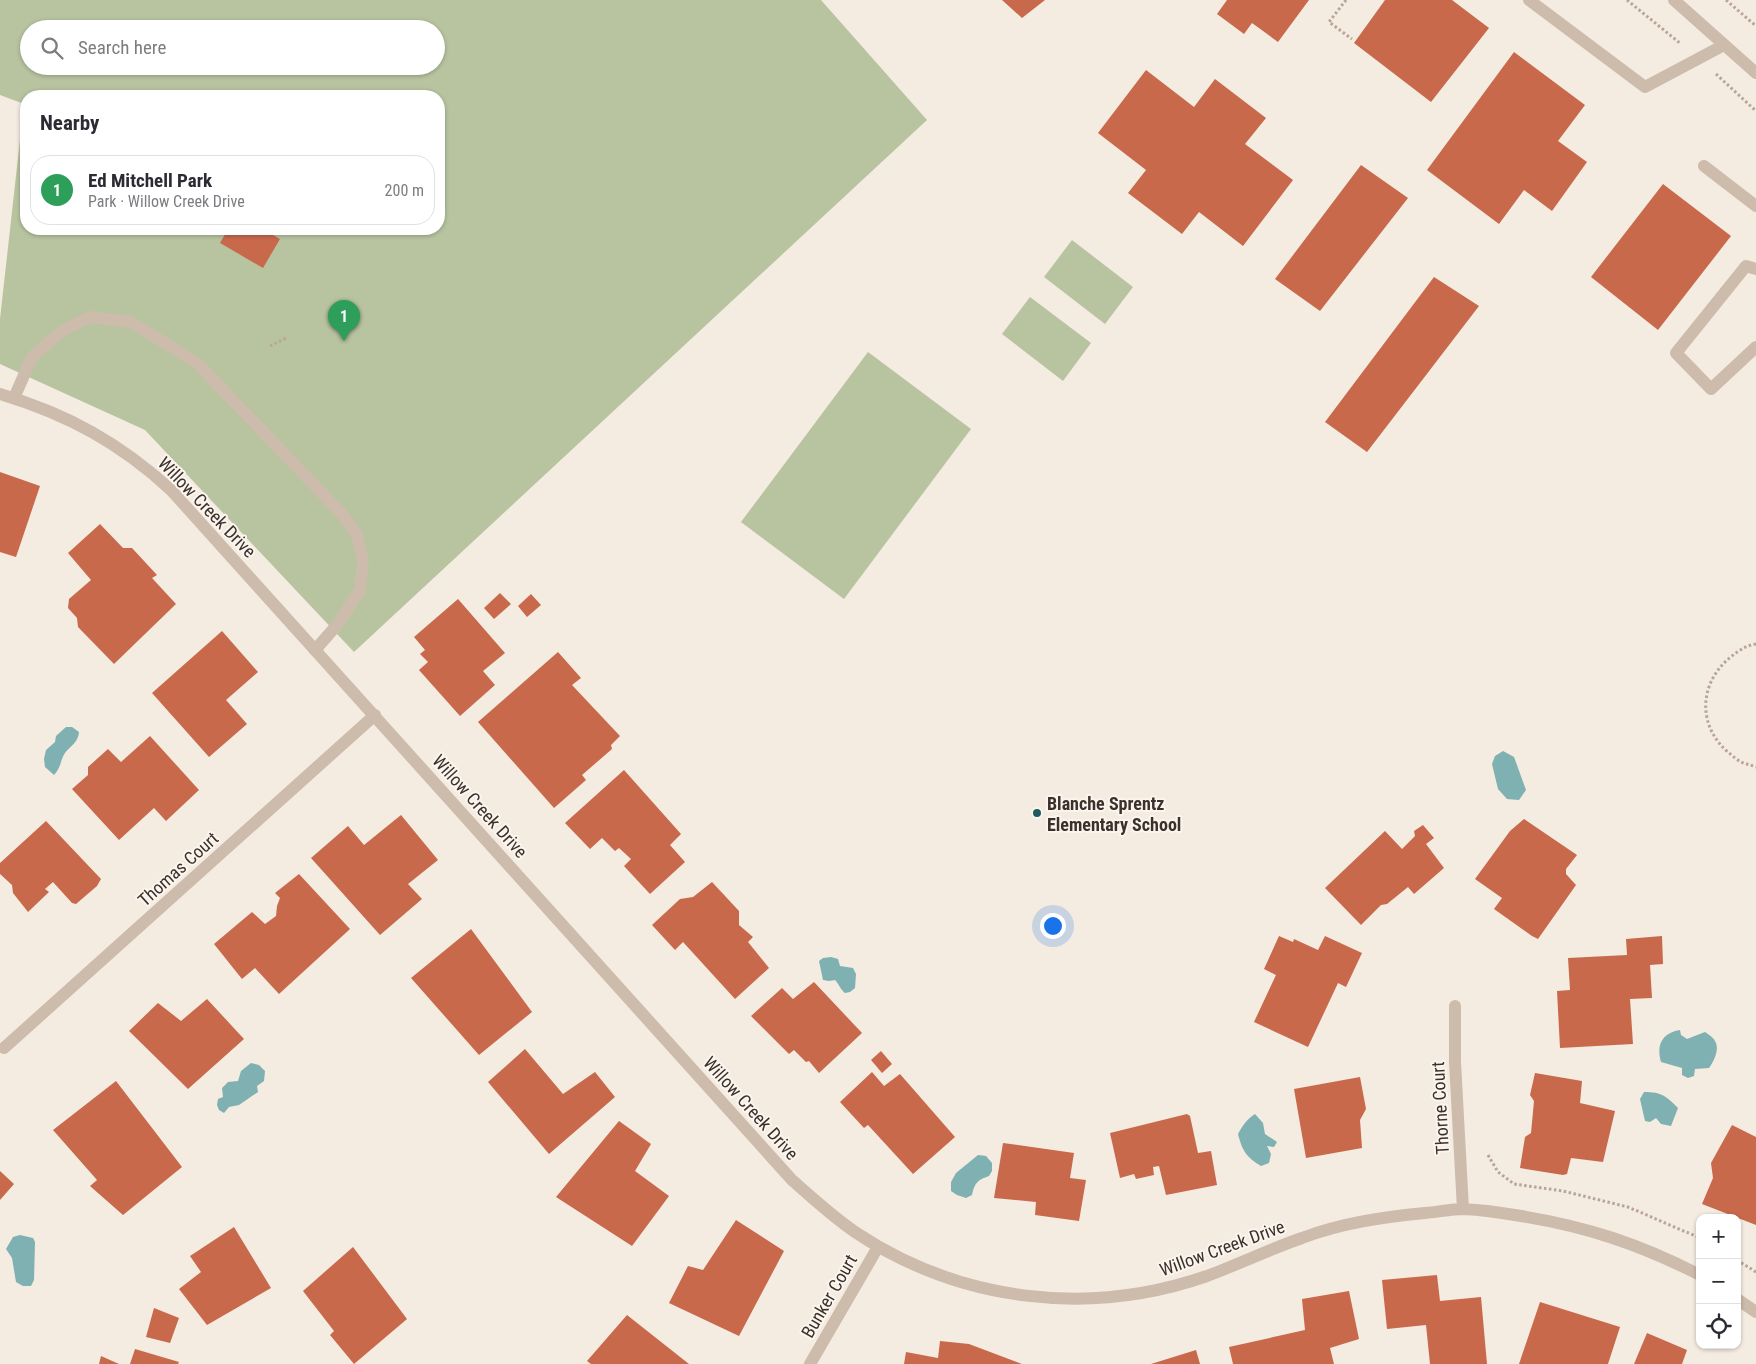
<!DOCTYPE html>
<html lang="en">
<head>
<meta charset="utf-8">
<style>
  body { margin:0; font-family:"Roboto Condensed",sans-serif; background:#f7f7f7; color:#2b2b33 }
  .controls { position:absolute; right:15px; bottom:15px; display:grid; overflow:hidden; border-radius:10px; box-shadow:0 1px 4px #0004 }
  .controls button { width:45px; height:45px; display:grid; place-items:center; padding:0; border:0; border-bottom:1px solid #e1e1e2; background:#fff; color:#2b2b33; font:25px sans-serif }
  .you { position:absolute; left:1052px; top:925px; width:18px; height:18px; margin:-12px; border:4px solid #fff; border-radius:50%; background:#1a73e8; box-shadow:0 0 0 8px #1a73e833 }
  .badge { display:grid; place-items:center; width:32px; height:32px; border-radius:50%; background:#111827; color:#fff; font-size:16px; font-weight:700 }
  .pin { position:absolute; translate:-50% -41px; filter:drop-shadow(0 1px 2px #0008) }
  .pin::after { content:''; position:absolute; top:26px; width:18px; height:15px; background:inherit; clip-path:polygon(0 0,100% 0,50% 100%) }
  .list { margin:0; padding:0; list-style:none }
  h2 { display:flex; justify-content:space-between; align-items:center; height:65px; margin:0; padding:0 20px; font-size:21px }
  h2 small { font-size:16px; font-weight:400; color:#7c7c81 }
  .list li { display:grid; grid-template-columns:32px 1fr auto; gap:15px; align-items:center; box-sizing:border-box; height:70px; margin:0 10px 10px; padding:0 10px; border:1px solid #e1e1e2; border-radius:20px }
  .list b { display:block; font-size:19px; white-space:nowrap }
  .list p { margin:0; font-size:16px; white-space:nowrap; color:#7c7c81 }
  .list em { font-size:16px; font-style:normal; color:#7c7c81 }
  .icon { flex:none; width:28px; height:28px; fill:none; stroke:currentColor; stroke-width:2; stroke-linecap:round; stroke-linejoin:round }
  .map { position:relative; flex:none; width:1756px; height:1364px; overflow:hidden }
  .search { position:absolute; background:#fff; box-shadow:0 1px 4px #0004; left:20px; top:20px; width:425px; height:55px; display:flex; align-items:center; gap:12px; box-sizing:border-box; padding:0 18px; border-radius:28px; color:#7c7c81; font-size:19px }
  .panel { position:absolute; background:#fff; box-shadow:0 1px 4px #0004; left:20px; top:90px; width:425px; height:145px; border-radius:20px }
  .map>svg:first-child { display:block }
  .green { fill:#b8c4a0; fill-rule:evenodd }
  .water { fill:#7fb0b2 }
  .building { fill:#c8694b }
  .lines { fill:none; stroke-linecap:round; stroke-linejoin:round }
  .path { stroke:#b9a596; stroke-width:3; stroke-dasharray:2.5 2.5; stroke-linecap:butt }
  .service { stroke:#cdbbac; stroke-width:12 }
  .minor { stroke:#cdbbac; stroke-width:12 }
  .poi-dot { fill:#1f5a5e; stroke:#fbf5ee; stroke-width:2 }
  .labels { text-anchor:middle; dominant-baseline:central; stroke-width:4; stroke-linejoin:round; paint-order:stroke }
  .street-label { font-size:18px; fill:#3b302b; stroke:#fbf5ee }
  .poi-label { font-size:18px; font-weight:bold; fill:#3b302b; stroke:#fbf5ee; text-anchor:start }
</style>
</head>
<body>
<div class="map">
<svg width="1756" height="1364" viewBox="0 0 1756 1364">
  <rect width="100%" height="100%" fill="#f4ebe1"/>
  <path class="green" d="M0 0H821L927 120 354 652 145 430 0 364V319L24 104 0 95ZM29 29H436V66H29ZM26 96H439V229H26Z
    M1072 240 1133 287 1105 324 1044 277Z
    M1030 297 1091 343 1063 381 1002 334Z
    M868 352 971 429 844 599 741 522Z"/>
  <path class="water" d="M66 727H72L79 732C78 743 71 745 65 753 60 760 62 766 54 775L45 767 44 759 46 750 55 742 56 736Z
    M1503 751 1514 757 1526 790 1519 800 1507 799 1498 789 1492 764 1495 756Z
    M831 957 838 959 840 966 853 968 856 974 855 988 850 992 845 993C840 989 839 984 835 980L829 981 823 980 819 961 823 958Z
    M1680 1030 1681 1035 1687 1039 1705 1032C1708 1034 1713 1037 1715 1041 1720 1049 1714 1061 1709 1068L1695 1069 1694 1076 1688 1078 1682 1075V1068L1661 1062C1656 1045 1662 1033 1680 1030Z
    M251 1063 259 1065 265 1071 264 1081 257 1086 258 1092 239 1105 229 1107 224 1113 219 1110 217 1105 218 1099 223 1097 222 1088 228 1082 238 1081 241 1071Z
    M1644 1092C1662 1092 1666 1096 1678 1108L1671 1126 1661 1124 1656 1118 1650 1122 1645 1121 1640 1099Z
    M1255 1114 1263 1123 1265 1134 1277 1142 1274 1147 1267 1146 1271 1154 1269 1163 1261 1166C1246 1157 1242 1150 1238 1134 1243 1125 1247 1119 1255 1114Z
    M978 1155 986 1156 992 1163V1171L989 1176C978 1180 975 1182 972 1195L966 1198 957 1195 951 1191V1182L956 1173Z
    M20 1235 33 1238 35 1242 34 1280 31 1286H23L16 1282 12 1258 6 1249 13 1237Z"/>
  <path class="building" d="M1002 0H1045L1022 18Z
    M1227 0H1309L1278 42 1252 23 1244 34 1217 14Z
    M1385 0H1452L1489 28 1431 102 1354 43Z
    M1514 52 1585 105 1558 141 1587 162 1552 211 1524 190 1499 224 1427 170Z
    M1146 70 1194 107 1215 79 1266 118 1245 144 1293 180 1243 246 1199 212 1182 234 1128 193 1146 170 1098 133Z
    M1361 165 1408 198 1320 311 1275 279Z
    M1663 184 1731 236 1658 330 1591 277Z
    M228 229H262L280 239 263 268 220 243Z
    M1434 277 1479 306 1367 452 1325 422Z
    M0 472 40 486 16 557 0 552Z
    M100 524 123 548H132L157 575 152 578 176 604 114 664 78 627 77 618 68 608 69 599 91 580 68 553Z
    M500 593 511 604 494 619 484 608Z
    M531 594 541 605 527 617 518 606Z
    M458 599 505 653 483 671 495 685 460 716 419 670 428 662 420 654 425 650 414 637Z
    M222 631 258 672 226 700 247 724 209 757 152 693Z
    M558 652 581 678 572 685 620 736 611 745 612 749 582 775 586 780 554 808 478 722Z
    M150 736 199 790 166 821 154 808 119 840 72 789 88 775V767L108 749 121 762Z
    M624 770 681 834 670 845 685 862 650 894 624 866 631 859 619 848 615 851 602 838 590 849 565 823Z
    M401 815 438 860 408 884 422 899 380 935 311 858 348 826 364 845Z
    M1524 819 1577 855 1566 869V874L1576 885 1538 939 1532 936 1494 909 1502 898 1475 879 1510 831Z
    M46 821 101 879 97 886 76 904 72 903 53 882 45 889 49 892 28 912 13 893 12 885 0 874V863Z
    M1423 825 1434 838 1426 844 1444 868 1414 894 1408 887 1387 904 1381 905 1361 925 1325 888 1385 831 1402 849 1415 836 1414 831Z
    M299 874 350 929 279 994 255 968 242 979 214 944 252 912 265 924 276 916 277 906 280 898 275 893Z
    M712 882 739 911V925L753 937 748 942 769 968 735 999 683 942 675 950 652 925 680 899 693 897Z
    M471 929 532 1012 479 1055 411 978Z
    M1279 936 1293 942 1294 939 1318 950 1325 936 1362 953 1346 987 1338 983 1308 1047 1254 1022 1276 975 1264 969Z
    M1662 936 1663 964 1650 965 1652 998 1630 999 1633 1044 1560 1048 1557 991 1570 990 1568 958 1627 955 1626 939Z
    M814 982 862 1033 819 1073 809 1061 806 1062 794 1050 789 1054 751 1016 782 988 793 999Z
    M207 999 244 1039 188 1089 129 1031 158 1003 181 1021Z
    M525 1049 563 1094 595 1072 615 1097 549 1154 488 1082Z
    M881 1051 892 1064 882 1073 871 1060Z
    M872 1072 884 1086 900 1074 955 1137 913 1174 868 1125 864 1128 840 1102Z
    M1535 1073 1582 1081 1580 1103 1615 1111 1603 1162 1571 1158 1567 1174 1563 1175 1520 1168 1525 1137 1531 1133 1534 1101 1530 1095Z
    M1360 1077 1366 1109 1360 1120 1362 1148 1306 1158 1294 1089Z
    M116 1081 182 1167 123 1215 90 1186 97 1180 53 1130Z
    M1187 1114 1190 1116 1198 1153 1211 1151 1217 1185 1166 1195 1159 1166 1153 1167 1154 1175 1136 1179 1134 1174 1120 1178 1110 1133Z
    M619 1121 651 1144 635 1171 669 1196 632 1246 556 1197Z
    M1732 1125 1756 1137V1225L1702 1204 1713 1178 1711 1163Z
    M1003 1143 1074 1153 1070 1178 1086 1180 1079 1221 1035 1215 1036 1202 994 1198Z
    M0 1171 14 1184 0 1200Z
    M736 1220 784 1251 739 1336 669 1303 688 1266 703 1270Z
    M234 1227 271 1288 207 1325 179 1289 201 1272 190 1256Z
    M353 1247 407 1319 354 1364 330 1335 334 1331 303 1291Z
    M1437 1275 1440 1301 1481 1297 1487 1364H1430L1426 1325 1387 1329 1382 1280Z
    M1349 1291 1359 1339 1330 1348 1334 1364H1233L1229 1347 1305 1330 1302 1299Z
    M1540 1302 1620 1327 1608 1364H1519Z
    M154 1308 179 1318 170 1343 146 1337Z
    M627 1315 689 1364H591L587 1361Z
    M1647 1333 1687 1350 1682 1364H1634Z
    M940 1341 969 1344 1022 1364H904L906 1352 938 1358Z
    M135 1349 179 1362 178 1364H130Z
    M1196 1350 1200 1364H1151Z
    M101 1356 119 1364H99Z"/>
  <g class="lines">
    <path class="path" d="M1346 0 1329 22 1352 39
      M1627 0 1681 44
      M1726 0 1756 26
      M1716 74 1756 111
      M270 346 288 337
      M1756 644C1745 645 1734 654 1726 661 1698 688 1699 728 1729 753 1733 756 1737 760 1741 762 1746 764 1751 765 1756 767
      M1488 1155 1498 1172 1514 1184 1563 1191 1628 1207 1700 1238
      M1737 1260 1756 1272"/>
    <path class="service" d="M1529 0 1645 87 1724 45
      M1704 166 1756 206
      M1756 269 1746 266 1676 353 1711 389 1756 347
      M14 398 32 357 62 331 90 317 131 322 197 363 341 513 356 533 363 560 360 590 337 625 315 650"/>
    <path class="minor" d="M1674 0 1756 73
      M0 394C67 414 120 443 171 490L792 1180C812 1198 833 1217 855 1232 960 1302 1089 1317 1207 1276 1239 1264 1270 1249 1302 1238 1341 1223 1384 1217 1425 1213 1438 1212 1451 1209 1464 1209 1483 1210 1503 1213 1521 1216 1588 1227 1639 1244 1700 1275
      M1455 1006V1062L1463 1209
      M4 1048 375 715
      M1737 1299 1756 1312
      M810 1364 878 1247"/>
  </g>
  <circle class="poi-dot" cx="1037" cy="813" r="5"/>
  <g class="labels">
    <g class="street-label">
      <text transform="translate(207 507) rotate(46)">Willow Creek Drive</text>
      <text transform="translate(480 806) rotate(48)">Willow Creek Drive</text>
      <text transform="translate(178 869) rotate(-42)">Thomas Court</text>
      <text transform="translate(751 1108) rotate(48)">Willow Creek Drive</text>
      <text transform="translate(1440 1108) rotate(-93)">Thorne Court</text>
      <text transform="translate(1222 1248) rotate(-20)">Willow Creek Drive</text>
      <text transform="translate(829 1296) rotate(-60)">Bunker Court</text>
    </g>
    <g class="poi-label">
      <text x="1047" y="803">Blanche Sprentz<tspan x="1047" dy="21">Elementary School</tspan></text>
    </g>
  </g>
</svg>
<div class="controls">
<button>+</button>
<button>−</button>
<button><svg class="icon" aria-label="locate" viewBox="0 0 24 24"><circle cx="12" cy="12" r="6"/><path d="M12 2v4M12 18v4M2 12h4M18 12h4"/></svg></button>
</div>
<div class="you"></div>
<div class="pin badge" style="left:344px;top:341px;background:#2e9e5b">1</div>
<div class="search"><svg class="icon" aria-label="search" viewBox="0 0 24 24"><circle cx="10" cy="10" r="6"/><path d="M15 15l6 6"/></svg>Search here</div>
<section class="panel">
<h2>Nearby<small></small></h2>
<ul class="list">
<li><span class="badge" style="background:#2e9e5b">1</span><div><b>Ed Mitchell Park</b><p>Park · Willow Creek Drive</p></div><em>200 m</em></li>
</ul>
</section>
</div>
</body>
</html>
